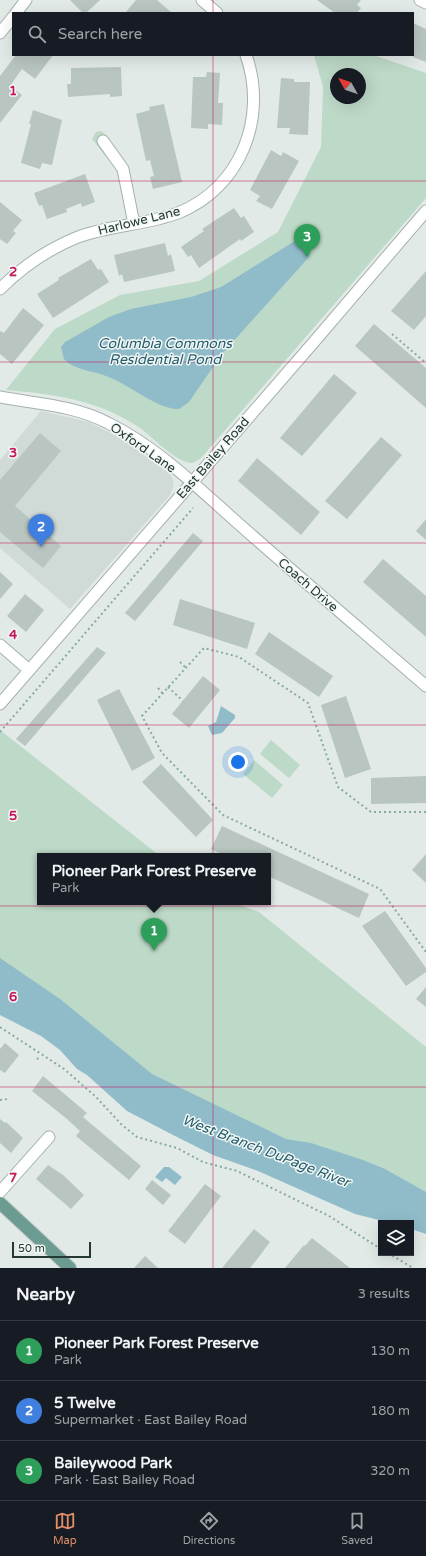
<!DOCTYPE html>
<html lang="en">
<head>
<meta charset="utf-8">
<style>
  body { margin:0; font-family:"Varela Round",sans-serif; background:#20242c; color:#f1f3f6 }
  .controls { position:absolute; right:12px; bottom:12px; display:grid; overflow:hidden; border-radius:0px; box-shadow:0 4px 16px #0002 }
  .controls button { width:36px; height:36px; display:grid; place-items:center; padding:0; border:0; border-bottom:1px solid #363941; background:#171b24; color:#f1f3f6; font:20px sans-serif }
  .compass { position:absolute; left:330px; top:68px; width:36px; height:36px; border-radius:50%; background:#171b24; box-shadow:0 4px 16px #0002; rotate:310deg }
  .scale { position:absolute; left:12px; bottom:10px; width:79px; box-sizing:border-box; padding-left:4px; border:2px solid #243935; border-top:0; font-size:11px; line-height:14px; white-space:nowrap; color:#243935; -webkit-text-stroke:3px #f2f7f5; paint-order:stroke }
  .you { position:absolute; left:238px; top:762px; width:14px; height:14px; margin:-10px; border:3px solid #fff; border-radius:50%; background:#1a73e8; box-shadow:0 0 0 6px #1a73e833 }
  .badge { display:grid; place-items:center; width:26px; height:26px; border-radius:50%; background:#e18e69; color:#fff; font-size:13px; font-weight:700 }
  .pin { position:absolute; translate:-50% -33px; filter:drop-shadow(0 1px 2px #0008) }
  .pin::after { content:''; position:absolute; top:21px; width:14px; height:12px; background:inherit; clip-path:polygon(0 0,100% 0,50% 100%) }
  .popup { position:absolute; left:37px; top:853px; width:234px; height:52px; box-sizing:border-box; display:grid; place-content:center; border-radius:0px; background:#171b24; filter:drop-shadow(0 1px 3px #0005); font-size:13px; white-space:nowrap; color:#9ea1a6 }
  .popup b { font-size:15px; color:#f1f3f6 }
  .popup::after { content:''; position:absolute; left:50%; top:100%; margin-left:-8px; border:8px solid transparent; border-top-color:#171b24 }
  .list { margin:0; padding:0; list-style:none }
  h2 { display:flex; justify-content:space-between; align-items:center; height:52px; margin:0; padding:0 16px; font-size:17px }
  h2 small { font-size:13px; font-weight:400; color:#9ea1a6 }
  .list li { display:grid; grid-template-columns:26px 1fr auto; gap:12px; align-items:center; box-sizing:border-box; height:60px; padding:0 16px; border-top:1px solid #363941 }
  .list b { display:block; font-size:15px; white-space:nowrap }
  .list p { margin:0; font-size:13px; white-space:nowrap; color:#9ea1a6 }
  .list em { font-size:13px; font-style:normal; color:#9ea1a6 }
  .icon { flex:none; width:22px; height:22px; fill:none; stroke:currentColor; stroke-width:2; stroke-linecap:round; stroke-linejoin:round }
  .map { position:relative; flex:none; width:426px; height:1268px; overflow:hidden }
  .search { position:absolute; background:#171b24; box-shadow:0 4px 16px #0002; left:12px; right:12px; top:12px; height:44px; display:flex; align-items:center; gap:10px; box-sizing:border-box; padding:0 14px; border-radius:0px; color:#9ea1a6; font-size:15px }
  .sheet { height:232px; background:#171b24 }
  nav { display:flex; justify-content:space-around; align-items:center; box-sizing:border-box; height:56px; border-top:1px solid #363941; background:#171b24; font-size:11px; color:#9ea1a6 }
  nav a { display:grid; justify-items:center; gap:2px }
  nav .on { color:#e18e69 }
  .map>svg:first-child { display:block }
  .built { fill:#d0dad6 }
  .green { fill:#bdd9c7; fill-rule:evenodd }
  .water { fill:#90bcc9 }
  .building { fill:#b8c5c0 }
  .lines { fill:none; stroke-linecap:round; stroke-linejoin:round }
  .minor-casing { stroke:#a5b1ae; stroke-width:13 }
  .major-casing { stroke:#bdc4c2; stroke-width:14 }
  .path { stroke:#86aaa1; stroke-width:2; stroke-dasharray:2 3; stroke-linecap:butt }
  .minor { stroke:#fff; stroke-width:11 }
  .major { stroke:#6c9b92; stroke-width:12 }
  .grid { fill:none; stroke:#c2185b; stroke-width:1; stroke-opacity:0.55 }
  .labels { text-anchor:middle; dominant-baseline:central; stroke-width:3; stroke-linejoin:round; paint-order:stroke }
  .street-label { font-size:13px; fill:#243935; stroke:#f2f7f5 }
  .water-label { font-size:14px; font-style:italic; fill:#255d6e; stroke:#f2f7f5 }
  .grid-label { font-size:13px; text-anchor:middle; font-weight:bold; fill:#c2185b; stroke:#f2f7f5; stroke-width:3; stroke-linejoin:round; paint-order:stroke }
</style>
</head>
<body>
<div class="map">
<svg width="426" height="1268" viewBox="0 0 426 1268">
  <rect width="100%" height="100%" fill="#e2eae7"/>
  <path class="built" d="M41 411 89 422 120 438 170 474 174 482 173 488 170 495 70 609 0 548V460Z"/>
  <path class="green" d="M314 55H373L426 73V198L201 458 193 463C176 463 154 438 140 428 99 400 54 394 6 390L55 329 120 295 199 281 278 232 321 147 323 87ZM336 74H360V98H336Z
    M101 131 106 135 111 155 110 158 106 157 92 139 96 132Z
    M0 730 160 856H40V902H232L259 912 426 1047V1209L222 1136 0 990Z
    M271 740 300 765 289 778 260 754Z
    M254 760 283 785 272 798 243 774Z"/>
  <path class="water" d="M298 239H304L311 247 309 257 222 354 189 402 179 409C157 410 127 382 103 375 90 370 74 370 64 359L61 347 65 342 109 317 131 309 191 297 221 287Z
    M221 706 235 715V718L222 733 212 735 208 726 216 722Z
    M0 958 60 999 152 1074 286 1139 311 1143 363 1160 385 1169 426 1192V1234L411 1229V1223H391L355 1214 258 1171 213 1155 173 1135 127 1111 87 1075 77 1069 60 1050 41 1036 0 1015Z
    M164 1167H169L182 1177 175 1185 166 1178 162 1182 155 1177Z"/>
  <path class="building" d="M70 0H100L86 13H83Z
    M136 0H157L172 13H125Z
    M317 0H361L357 5 361 8 357 13H335Z
    M413 23 426 29V62L413 57Z
    M16 55H53L35 79 22 69 10 86 22 95 0 123V76Z
    M121 67 122 96 110 97V94L68 97 67 84H71V68Z
    M207 72 220 73 218 103H223L222 125 208 124V129L191 128 193 77H206Z
    M281 78 294 79V82H310L308 135 289 134 290 128H277Z
    M164 104 182 182 153 189 150 177 154 176 150 160 146 161 136 114 150 110 149 107Z
    M33 110 62 120 52 165 42 163 40 169 21 163 31 124H29Z
    M271 150 281 156 283 152 299 161 272 209 256 201 260 196 250 190Z
    M85 174 95 202 82 207 81 203 66 209 67 212 47 219 42 205 39 206 34 193Z
    M0 202 22 220 13 231 16 233 7 244 0 239Z
    M234 208 241 218 244 216 254 232 241 241 240 239 199 268 191 255 188 257 181 247 204 231 202 229Z
    M165 243 168 256 171 254 175 271 124 282 122 274 119 276 114 255Z
    M91 259 98 270 101 269 109 282 53 318 37 294 59 280 58 278Z
    M426 271V316L414 330 391 311Z
    M23 308 44 325 12 364 0 354V331L4 333Z
    M374 324 426 368V408L355 346Z
    M334 374 357 393 302 456 280 438Z
    M40 433 61 451 15 506 61 546 43 568 0 532V480Z
    M381 437 402 455 347 519 325 501Z
    M257 458 320 512 301 535 238 481Z
    M426 519V540L416 531Z
    M193 533 203 541 135 621 125 613Z
    M383 559 426 596V637L363 582Z
    M0 572 13 584 0 599Z
    M25 594 44 610 26 632 7 616Z
    M180 599 255 623 247 649 173 625Z
    M269 632 333 676 319 697 255 654Z
    M97 647 106 653 25 746 16 739Z
    M203 676 220 690 189 728 172 714Z
    M119 689 155 758 132 771 97 700Z
    M346 696 371 769 345 778 321 705Z
    M161 764 213 820 196 837 142 782Z
    M426 776V803L371 804V778Z
    M222 826 369 894 359 918 268 876V856H226L211 849Z
    M426 854V883L412 870Z
    M385 911 426 968V972L406 986 362 926Z
    M426 987V1007L416 999Z
    M5 1043 19 1055 5 1073 0 1070V1049Z
    M43 1076 87 1113 83 1117 141 1166 129 1180 76 1136 80 1131 67 1119 32 1091Z
    M0 1119 5 1123 6 1122 23 1138 11 1153 0 1143Z
    M48 1165 63 1175 84 1195 71 1209 36 1179Z
    M152 1180 171 1195 163 1205 145 1189Z
    M205 1184 221 1196 185 1244 168 1231Z
    M254 1229 270 1242 255 1262 250 1268H222Z
    M312 1238 350 1268H285L304 1245 305 1246Z
    M145 1256 158 1268H134Z"/>
  <g class="lines">
    <g class="minor-casing">
      <path id="minor" d="M202 0 217 13
        M420 0 426 3
        M16 13 26 0
        M0 33 13 17
        M103 141 123 169 134 224
        M0 289C22 267 48 249 78 237 110 225 146 225 178 213 241 188 268 117 246 55
        M0 397C37 404 74 405 108 423 161 449 204 494 248 532 307 584 367 635 426 686
        M0 645 29 670
        M0 704 313 343 426 211
        M0 1192 49 1137"/>
    </g>
    <g class="major-casing">
      <path id="major" d="M0 1203 70 1268"/>
    </g>
    <path class="path" d="M392 334 426 363
      M180 662 186 668
      M168 687 183 701
      M158 688 163 694
      M0 732 193 508
      M426 812H371L338 787 308 703 239 657 204 648 142 716 162 753 223 815 380 889 426 952
      M0 1027 64 1069 95 1096 122 1125 137 1137 177 1148 203 1162 237 1171 329 1216 381 1249
      M37 1058 39 1060
      M0 1100 8 1099
      M388 1253 413 1268"/>
    <use href="#minor" class="minor"/>
    <use href="#major" class="major"/>
  </g>
  <path class="grid" d="M213 0V13M213 55V1268M0 181H426M0 362H426M0 543H426M0 725H426M0 906H426M0 1087H426"/>
  <g class="labels">
    <g class="street-label">
      <text transform="translate(139 221) rotate(-14)">Harlowe Lane</text>
      <text transform="translate(143 448) rotate(35)">Oxford Lane</text>
      <text transform="translate(213 458) rotate(-49)">East Bailey Road</text>
      <text transform="translate(308 585) rotate(41)">Coach Drive</text>
    </g>
    <g class="water-label">
      <text x="165" y="343">Columbia Commons<tspan x="165" dy="16">Residential Pond</tspan></text>
      <text transform="translate(266 1151) rotate(21)">West Branch DuPage River</text>
    </g>
  </g>
  <g class="grid-label">
    <text x="13" y="95">1</text>
    <text x="13" y="276">2</text>
    <text x="13" y="457">3</text>
    <text x="13" y="639">4</text>
    <text x="13" y="820">5</text>
    <text x="13" y="1001">6</text>
    <text x="13" y="1182">7</text>
  </g>
</svg>
<div class="controls">
<button><svg class="icon" aria-label="layers" viewBox="0 0 24 24"><path d="M12 4l9 5-9 5-9-5zM3 14l9 5 9-5"/></svg></button>
</div>
<svg class="compass" viewBox="-18 -18 36 36"><path d="M0-13l5 13h-10z" fill="#e53935"/><path d="M0 13l5-13h-10z" fill="#9ea1a6"/></svg>
<div class="scale">50 m</div>
<div class="you"></div>
<div class="pin badge" style="left:154px;top:951px;background:#2e9e5b">1</div>
<div class="popup"><b>Pioneer Park Forest Preserve</b>Park</div>
<div class="pin badge" style="left:41px;top:547px;background:#3f7fe0">2</div>
<div class="pin badge" style="left:307px;top:257px;background:#2e9e5b">3</div>
<div class="search"><svg class="icon" aria-label="search" viewBox="0 0 24 24"><circle cx="10" cy="10" r="6"/><path d="M15 15l6 6"/></svg>Search here</div>
</div>
<section class="sheet">
<h2>Nearby<small>3 results</small></h2>
<ul class="list">
<li><span class="badge" style="background:#2e9e5b">1</span><div><b>Pioneer Park Forest Preserve</b><p>Park</p></div><em>130 m</em></li>
<li><span class="badge" style="background:#3f7fe0">2</span><div><b>5 Twelve</b><p>Supermarket · East Bailey Road</p></div><em>180 m</em></li>
<li><span class="badge" style="background:#2e9e5b">3</span><div><b>Baileywood Park</b><p>Park · East Bailey Road</p></div><em>320 m</em></li>
</ul>
</section>
<nav>
<a class="on"><svg class="icon" aria-label="map" viewBox="0 0 24 24"><path d="M3 6l6-2 6 2 6-2v14l-6 2-6-2-6 2zM9 4v14M15 6v14"/></svg>Map</a>
<a><svg class="icon" aria-label="directions" viewBox="0 0 24 24"><path d="M12 3l9 9-9 9-9-9zM9 14v-3h6M13 9l2 2-2 2"/></svg>Directions</a>
<a><svg class="icon" aria-label="saved" viewBox="0 0 24 24"><path d="M7 4h10v16l-5-4-5 4z"/></svg>Saved</a>
</nav>
</body>
</html>
